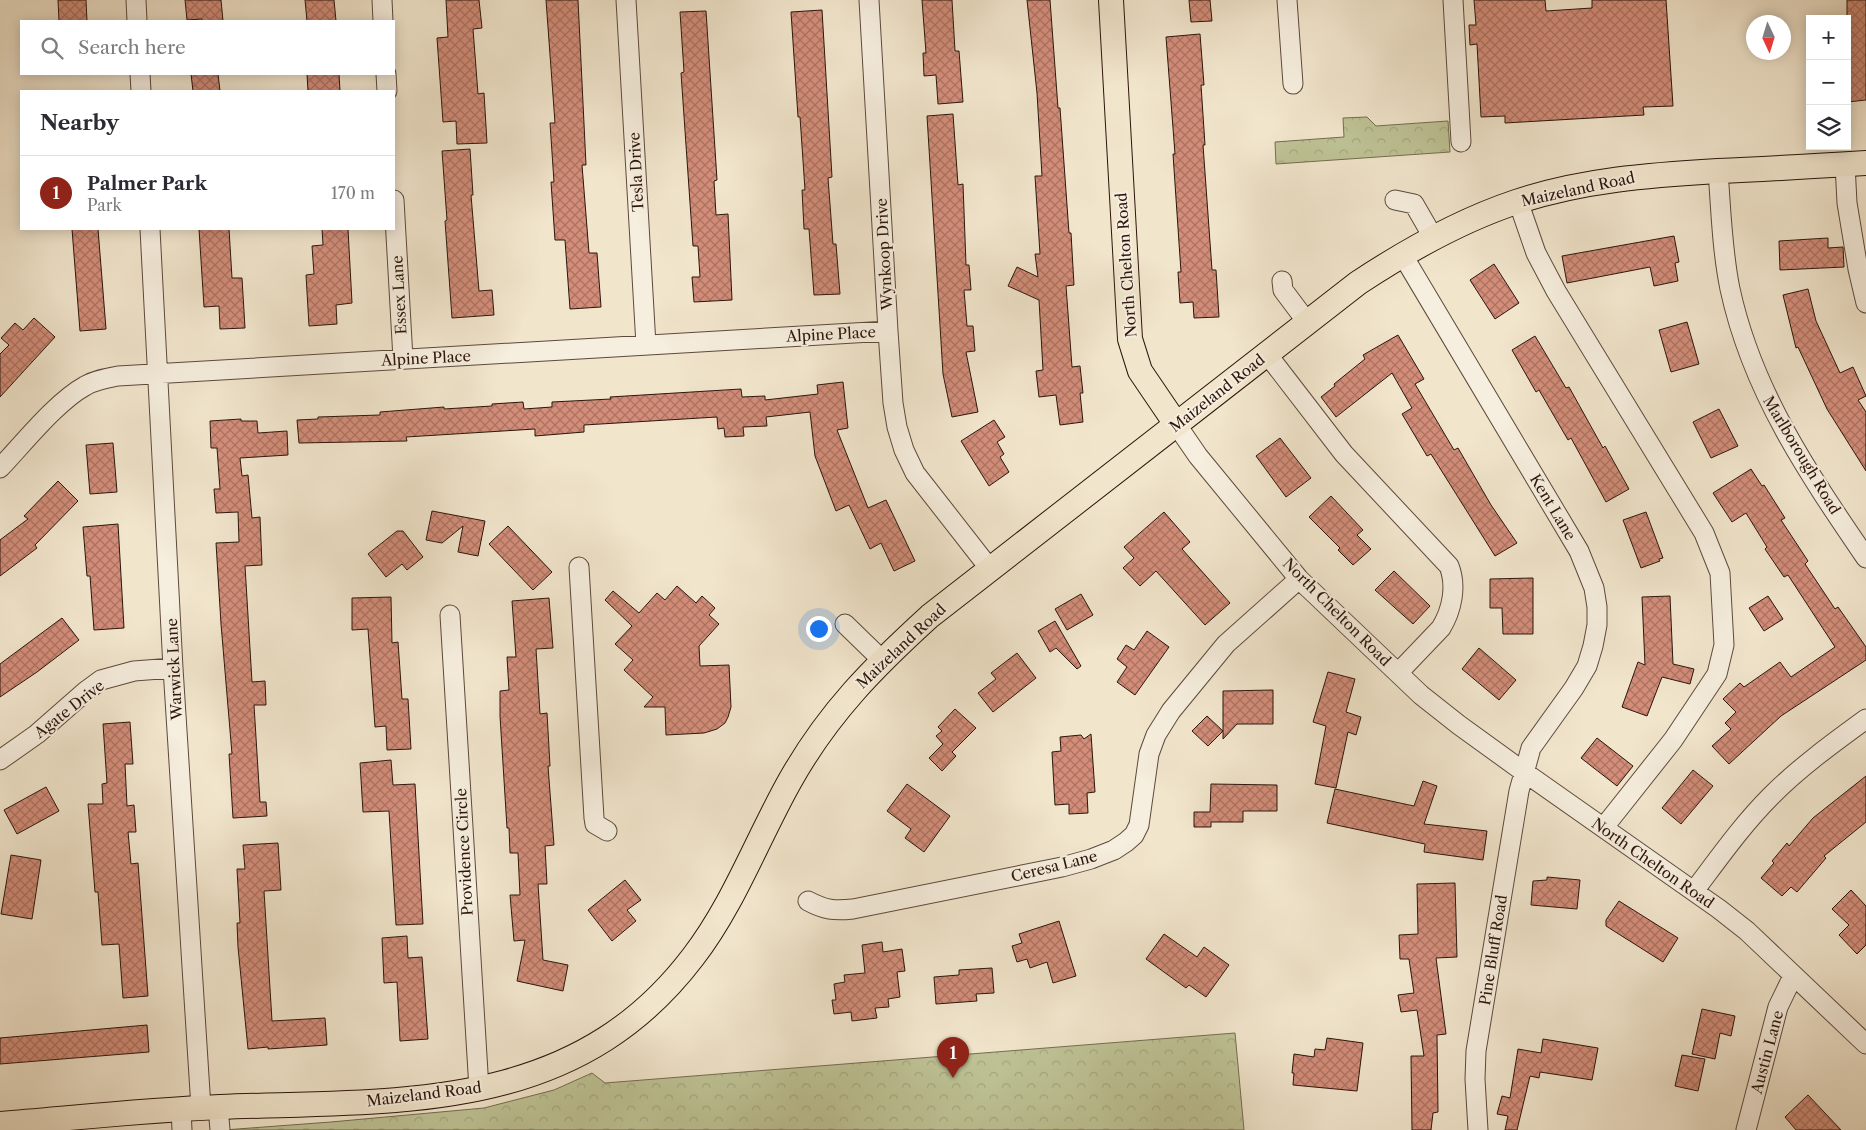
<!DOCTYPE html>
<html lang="en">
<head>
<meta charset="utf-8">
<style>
  body { margin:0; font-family:"Libre Caslon Text",serif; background:#f7f7f7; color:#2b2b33 }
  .controls { position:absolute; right:15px; top:15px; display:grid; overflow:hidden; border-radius:0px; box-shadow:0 2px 12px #0003 }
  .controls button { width:45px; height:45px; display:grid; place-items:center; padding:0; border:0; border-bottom:1px solid #e1e1e2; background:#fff; color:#2b2b33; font:25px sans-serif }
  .compass { position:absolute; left:1746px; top:15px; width:45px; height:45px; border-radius:50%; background:#fff; box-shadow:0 2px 12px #0003; rotate:176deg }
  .you { position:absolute; left:818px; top:628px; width:18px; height:18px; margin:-12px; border:4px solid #fff; border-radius:50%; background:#1a73e8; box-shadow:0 0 0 8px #1a73e833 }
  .badge { display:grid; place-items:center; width:32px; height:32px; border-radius:50%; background:#8f2418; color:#fff; font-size:16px; font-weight:700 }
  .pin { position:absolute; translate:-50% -41px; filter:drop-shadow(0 1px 2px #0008) }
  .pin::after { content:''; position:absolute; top:26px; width:18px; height:15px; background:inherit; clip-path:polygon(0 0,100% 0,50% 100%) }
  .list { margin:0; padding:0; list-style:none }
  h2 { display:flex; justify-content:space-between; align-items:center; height:65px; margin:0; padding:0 20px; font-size:21px }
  h2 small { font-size:16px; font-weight:400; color:#7c7c81 }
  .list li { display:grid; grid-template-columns:32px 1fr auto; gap:15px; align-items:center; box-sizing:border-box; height:75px; padding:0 20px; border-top:1px solid #e1e1e2 }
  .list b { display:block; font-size:19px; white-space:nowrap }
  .list p { margin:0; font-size:16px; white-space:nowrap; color:#7c7c81 }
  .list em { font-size:16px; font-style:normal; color:#7c7c81 }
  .icon { flex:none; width:28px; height:28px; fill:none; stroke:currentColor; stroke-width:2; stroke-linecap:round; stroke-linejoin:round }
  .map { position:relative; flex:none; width:1866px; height:1130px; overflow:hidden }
  .search { position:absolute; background:#fff; box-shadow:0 2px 12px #0003; left:20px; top:20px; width:375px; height:55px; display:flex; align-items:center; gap:12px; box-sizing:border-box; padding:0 18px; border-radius:0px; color:#7c7c81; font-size:19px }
  .panel { position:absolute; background:#fff; box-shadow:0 2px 12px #0003; left:20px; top:90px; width:375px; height:140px; border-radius:0px }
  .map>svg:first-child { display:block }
  .park { fill:url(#park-crowns); stroke:#756c50 }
  .building { fill:url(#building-cross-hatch); stroke:#2c150c }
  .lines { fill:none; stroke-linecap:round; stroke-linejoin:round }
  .minor-casing { stroke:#5d493c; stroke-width:21 }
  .major-casing { stroke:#2c150c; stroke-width:26 }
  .minor { stroke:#f6eede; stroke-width:19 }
  .major { stroke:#f1e5cc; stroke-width:24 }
  .labels { text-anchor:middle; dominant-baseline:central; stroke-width:4; stroke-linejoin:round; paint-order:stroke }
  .street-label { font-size:15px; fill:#2c150c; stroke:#f6eede }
</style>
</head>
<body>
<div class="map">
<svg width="1866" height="1130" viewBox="0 0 1866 1130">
  <defs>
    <pattern id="park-crowns" width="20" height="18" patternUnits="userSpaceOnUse" patternTransform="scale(1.25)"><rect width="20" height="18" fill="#bec395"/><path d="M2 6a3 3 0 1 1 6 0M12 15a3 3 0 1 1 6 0" fill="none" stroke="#a3a77f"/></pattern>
    <pattern id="building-cross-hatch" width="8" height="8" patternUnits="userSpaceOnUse" patternTransform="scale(1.25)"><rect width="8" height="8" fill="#d38d79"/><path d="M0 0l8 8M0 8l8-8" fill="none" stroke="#ab7262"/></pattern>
  </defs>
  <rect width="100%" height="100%" fill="#f1e5cc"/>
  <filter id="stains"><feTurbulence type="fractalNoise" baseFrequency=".004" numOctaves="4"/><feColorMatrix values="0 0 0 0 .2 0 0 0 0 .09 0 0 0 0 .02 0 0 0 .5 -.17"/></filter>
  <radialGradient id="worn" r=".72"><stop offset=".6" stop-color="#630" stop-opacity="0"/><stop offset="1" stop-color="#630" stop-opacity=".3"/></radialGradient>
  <path class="park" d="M1367 117 1376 126 1448 121 1450 152 1276 164 1275 142 1344 137 1343 118Z
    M1235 1033 1244 1130H224L331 1122 484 1108 554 1090 592 1073 605 1083Z"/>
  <path class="building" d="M58 0H86L87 21H59Z
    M185 0H221L223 21H202V19L187 20Z
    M305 0H334L336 21H307Z
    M446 0H479L482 28 473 29 478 94 484 93 487 143 457 144 456 121 443 122 437 38 448 37Z
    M546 0H578L586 165H582L589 253H597L601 307 570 309 565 240H555L551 182H554L550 123H555Z
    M922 0H952L955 51H959L963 102 938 104 936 75 924 76 923 53H926Z
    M1027 0H1050L1058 108H1060L1069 233H1071L1074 285 1066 286 1072 367 1080 366 1083 393H1080L1083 422 1060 425 1056 395 1039 397 1036 371 1043 370 1039 300 1008 286 1017 267 1038 277 1035 254H1040L1035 176H1042L1037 93Z
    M1189 0H1210L1212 21 1191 22Z
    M1474 0H1545L1546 11 1592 8V0H1666L1673 106 1643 107 1644 115 1505 123V116L1481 117 1477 44 1470 45 1469 25H1476Z
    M1847 0H1866V100L1847 102Z
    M822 10 832 177 828 178 833 244H836L840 294 814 295 809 229H804L802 190H805L800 117H798L791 12Z
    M706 11 717 180 714 181 716 215 728 214 732 300 694 302 692 277H700L698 246H693L681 73 684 72 680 12Z
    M1200 34 1204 85H1201L1205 145H1203L1212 270H1216L1219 317 1194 318 1193 302 1180 303 1178 272H1181L1173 154H1175L1166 37Z
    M191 74H218L220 91H193Z
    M307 74H339L340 91H308Z
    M953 114 958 185 963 184 966 265H969L971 290H964L967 326H973L975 351 966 352 978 412 952 417 943 374 927 116Z
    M470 149 473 195H471L479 291 492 290 494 315 452 318 445 221 447 220 442 151Z
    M72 229H98L106 329 80 331Z
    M199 229H229L232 278H242L245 328 220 329 219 306 204 307Z
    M322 229H348L352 303 336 305 337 324 309 326 306 275 314 274 312 246 323 245Z
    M1674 236 1679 262 1675 263 1678 281 1654 286 1650 267 1567 283 1562 256Z
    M1828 238V248L1843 247 1844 267 1780 270 1779 241Z
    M1494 264 1519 303 1495 319 1470 280Z
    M1808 289 1816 321 1840 373 1853 367 1866 396 1858 400 1866 412V471L1827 409 1798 347 1796 348 1783 295Z
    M34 318 55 337 0 397V354L9 345 1 338 15 323 23 330Z
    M1687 322 1699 364 1671 372 1659 330Z
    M1398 335 1424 379 1415 384 1454 450 1458 448 1491 505 1517 543 1495 556 1431 454 1427 456 1402 414 1412 408 1392 373 1336 417 1321 397 1335 386 1334 384 1365 359 1363 355Z
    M1535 336 1566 388 1569 387 1603 448 1605 446 1629 489 1606 502 1571 438 1568 440 1539 390 1536 392 1512 350Z
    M843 382 848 428 837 430 868 508 886 500 915 561 894 571 881 543 870 549 849 505 836 511 815 456 810 412 766 417 767 426 743 427 744 436 725 437 724 428 718 429 717 417 584 425V432L535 436V429L406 437 407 441 299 443 297 420 318 419V417L380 415V412L444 407V409L492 406V404L523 402 524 409 552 407V402L611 399 610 397 741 389 742 397 765 396V400L818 394 817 385Z
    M1719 409 1738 446 1711 458 1693 422Z
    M241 419V421H257L258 433 287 431 288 455 240 458 242 476 248 475 252 518 260 517 262 565 245 566 252 682 265 681 266 705H254L260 802H266L267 816 233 818 229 754H232L221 624 216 543 239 542 238 512 216 513 214 489H220L217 448H211L210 421Z
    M994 420 1005 437 997 442 1004 454 1000 457 1009 472 989 486 961 441Z
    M1280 438 1311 478 1286 497 1256 456Z
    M113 443 117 492 90 494 86 445Z
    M1751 469 1762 486 1764 485 1785 518 1781 520 1808 561 1805 564 1835 609 1838 607 1866 647V660L1781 716 1729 764 1712 746 1731 729 1725 723 1736 712 1723 699 1740 683 1744 687 1780 662 1791 677 1835 647 1788 575 1784 577 1765 549 1767 547 1746 513 1732 522 1713 493Z
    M58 481 78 501 35 545 37 548 0 576V540L28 519 24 516Z
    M1331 496 1363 530 1357 535 1371 549 1353 565 1338 550 1340 548 1309 517Z
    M432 511 485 521 478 556 458 552 463 526 442 543 426 540Z
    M1164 512 1190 542 1182 549 1230 603 1205 625 1156 571 1140 586 1123 568 1134 558 1124 547Z
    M1646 512 1663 558 1659 559 1660 561 1641 568 1623 520Z
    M118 524 124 628 94 630 90 576H87L83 527Z
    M508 526 552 572 533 590 489 544Z
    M397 531H403L423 557 407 570 402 564 386 577 368 554Z
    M1394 571 1430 606 1413 624 1375 590Z
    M1533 578V634H1503L1502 608H1490V579Z
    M677 586 696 603 702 596 715 608 709 615 719 624 699 646 700 666 729 665 731 707 728 717 725 723 717 729 704 733 666 735 665 707H644L653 697 624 670 633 660 615 644 632 626 605 600 613 591 639 613 657 593 665 600Z
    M1081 594 1093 615 1067 630 1055 609Z
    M1670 596 1673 664 1694 669 1690 684 1662 677 1647 716 1622 707 1638 662 1645 665 1642 597Z
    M1768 596 1783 619 1764 631 1749 608Z
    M391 597 392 643 398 642 402 699H408L411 749 387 750 386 726 375 727 368 629 352 630V598Z
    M549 598 553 648 536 649 540 714 547 713 550 766H548L554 845 545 846 547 884H538L543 960 568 965 563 991 517 981 525 940 514 941 510 895H520L518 853H510L509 828H507L500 716V691L509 690 507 657H516L512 601Z
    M62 618 79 640 37 672 0 697V664Z
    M1055 621 1081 666 1077 669 1056 648 1050 652 1038 631Z
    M1147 631 1169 647 1135 695 1117 682 1127 667 1117 659 1126 645 1134 650Z
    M1479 648 1516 680 1499 700 1462 669Z
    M1017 653 1036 678 993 712 978 693 996 679 991 673Z
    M1328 672 1355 679 1346 712 1361 717 1356 735 1348 732 1336 788 1315 784 1326 726 1313 722Z
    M1273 690V724H1237L1223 739V691Z
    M955 709 976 728 952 752 956 756 942 771 929 758 943 744 936 736 942 731 938 727Z
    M1207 716 1223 731 1208 746 1192 731Z
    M130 722 133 764H125L127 806 134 805 136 832H128L131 864 138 863 148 996 123 998 119 944 102 945 98 892H95L88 804H103L102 784 107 783 103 724Z
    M1091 734 1095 792 1087 793 1088 813 1069 814V804L1055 805 1052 752 1061 751 1060 737 1081 735 1084 739Z
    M1597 738 1633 766 1617 786 1581 758Z
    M391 760 393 785 415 784 423 924 396 925 389 811 363 812 360 763Z
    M1693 770 1713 786 1681 824 1662 808Z
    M1866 776V822L1824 856 1826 858 1797 892 1791 887 1782 896 1761 878 1774 863 1772 861 1787 843 1789 846 1813 818Z
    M1423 781 1437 786 1424 824 1487 831 1483 860 1424 852 1425 844 1327 823 1335 789 1414 806Z
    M907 784 950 816 924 852 905 838 911 829 887 811Z
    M1211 784 1277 785V811H1243V822H1211V827H1194V812H1210Z
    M46 787 59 811 17 834 4 810Z
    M278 843 281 890 264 891 272 1021 325 1018 327 1045 268 1049V1047L248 1049 238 947 237 923H240L237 869H245L243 845Z
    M11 855 41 860 32 919 1 914Z
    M1547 877 1580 880 1577 909 1531 905 1533 881 1547 880Z
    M625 880 641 900 627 910 636 921 612 941 588 910Z
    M1455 883 1457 957 1436 958 1446 1034 1437 1035 1438 1112 1433 1113 1431 1130H1412L1411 1056H1424L1417 1010 1401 1012 1398 995 1414 993 1409 959H1400L1399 935 1418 934 1417 884Z
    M1851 890 1866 906V945L1857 954 1839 935 1849 925 1832 909Z
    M1619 901 1678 938 1663 962 1606 926V920Z
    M1059 921 1076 976 1053 983 1047 962 1030 968 1027 959 1017 962 1012 946 1022 943 1019 934Z
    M1164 934 1197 957 1204 947 1229 965 1206 997 1189 985 1186 988 1146 959Z
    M407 936 408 958 422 957 428 1039 400 1041 397 982 384 983 382 938Z
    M882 942 883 952 902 949 905 971 897 972 900 997 888 999 889 1007 875 1008 877 1018 852 1021 851 1012 834 1014 832 1000H836L834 984 845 982 844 975 865 973 862 945Z
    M992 968 994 993 976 994 977 1001 936 1004 934 977 959 975V970Z
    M1702 1009 1735 1016 1731 1036 1720 1033 1715 1059 1692 1054Z
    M147 1025 149 1052 0 1064V1038Z
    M1327 1038 1363 1043 1357 1091 1293 1085 1294 1073H1292L1294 1054 1314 1057 1315 1049 1325 1050Z
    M1543 1039 1598 1048 1592 1080 1540 1072 1539 1078 1530 1076 1517 1130H1505L1508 1116 1497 1114 1502 1096 1510 1098 1518 1049 1541 1053Z
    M1682 1055 1705 1059 1698 1091 1675 1086Z
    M1808 1095 1841 1130H1796L1785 1117Z"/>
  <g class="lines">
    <g class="minor-casing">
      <path id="minor" d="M136 0 137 21
        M382 0 383 21
        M626 0 646 345
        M869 0 888 331 893 403 897 427 904 450 915 473 990 569
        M1287 0 1293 84
        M1453 0 1461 142
        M140 74 141 91
        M386 74 387 91
        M1845 164 1847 203 1858 269 1866 303
        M1718 171C1721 210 1722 250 1730 289 1752 391 1808 473 1866 558
        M394 200 403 359
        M1395 200 1414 204 1433 237
        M1518 201 1536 253 1556 291 1704 533 1720 573 1724 645 1717 674 1673 740 1604 827
        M150 229 173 668 201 1108
        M1402 254 1579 551 1594 588 1597 607V625L1593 646 1587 666 1574 688 1531 748 1519 791 1476 1051 1475 1079 1478 1130
        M1282 281 1283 290 1307 322
        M1267 354 1344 454 1449 566C1457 586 1452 610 1441 628L1398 673
        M1176 424 1198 456 1299 579 1421 695 1459 725 1524 772 1719 909 1747 931 1866 1044
        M0 468C23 444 56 402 85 386 95 380 107 378 118 376L888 331
        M579 567 594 818 595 824 607 831
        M450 615 479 1089
        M845 624 882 660
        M0 760 37 734 86 691 101 680 134 671 173 668
        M1694 891C1719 858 1742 825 1771 796 1800 767 1833 743 1866 719
        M808 901C825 910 834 911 853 909L1062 867 1091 859 1114 850 1126 842 1134 835 1139 825 1149 754 1156 735 1171 711 1226 644 1299 579
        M218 1107 220 1130
        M181 1110 182 1130
        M1746 1130 1778 1007 1793 976"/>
    </g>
    <g class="major-casing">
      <path id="major" d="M1111 0 1130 339 1140 371 1176 424
        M0 1124C73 1118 147 1110 220 1107 398 1100 573 1115 693 957 734 904 758 837 791 779 829 712 874 667 930 616L1358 283C1408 250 1459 221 1516 202 1582 180 1650 175 1718 171 1768 169 1817 166 1866 163"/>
    </g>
    <use href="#minor" class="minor"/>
    <use href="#major" class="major"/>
  </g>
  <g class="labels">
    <g class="street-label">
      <text transform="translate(636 172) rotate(-93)">Tesla Drive</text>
      <text transform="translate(1578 189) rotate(-12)">Maizeland Road</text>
      <text transform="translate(884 254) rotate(-93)">Wynkoop Drive</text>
      <text transform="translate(1126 265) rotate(-94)">North Chelton Road</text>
      <text transform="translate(399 295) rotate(-93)">Essex Lane</text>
      <text transform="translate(831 334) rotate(-3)">Alpine Place</text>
      <text transform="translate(426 358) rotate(-3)">Alpine Place</text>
      <text transform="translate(1217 393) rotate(-38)">Maizeland Road</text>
      <text transform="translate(1802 455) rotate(59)">Marlborough Road</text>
      <text transform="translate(1553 507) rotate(59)">Kent Lane</text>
      <text transform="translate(1337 612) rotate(45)">North Chelton Road</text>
      <text transform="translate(901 646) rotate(-43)">Maizeland Road</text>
      <text transform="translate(174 669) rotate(-93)">Warwick Lane</text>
      <text transform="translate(69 709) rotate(-38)">Agate Drive</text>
      <text transform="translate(464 852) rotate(-93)">Providence Circle</text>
      <text transform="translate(1653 863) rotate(35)">North Chelton Road</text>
      <text transform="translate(1054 866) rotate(-14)">Ceresa Lane</text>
      <text transform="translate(1493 950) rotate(-81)">Pine Bluff Road</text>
      <text transform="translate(1767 1052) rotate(-75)">Austin Lane</text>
      <text transform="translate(424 1094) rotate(-7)">Maizeland Road</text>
    </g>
  </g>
  <rect width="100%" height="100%" filter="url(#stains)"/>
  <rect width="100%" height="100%" fill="url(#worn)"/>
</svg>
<div class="controls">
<button>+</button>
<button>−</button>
<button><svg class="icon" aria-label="layers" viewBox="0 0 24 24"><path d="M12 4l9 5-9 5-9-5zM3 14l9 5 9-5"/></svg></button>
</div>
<svg class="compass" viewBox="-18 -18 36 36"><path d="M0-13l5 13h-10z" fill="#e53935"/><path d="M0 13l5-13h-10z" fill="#7c7c81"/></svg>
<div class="you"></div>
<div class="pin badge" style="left:953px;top:1078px">1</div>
<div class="search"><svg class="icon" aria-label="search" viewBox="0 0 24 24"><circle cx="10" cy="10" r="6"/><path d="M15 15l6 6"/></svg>Search here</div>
<section class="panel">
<h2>Nearby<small></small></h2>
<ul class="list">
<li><span class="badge">1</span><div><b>Palmer Park</b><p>Park</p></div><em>170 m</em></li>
</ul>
</section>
</div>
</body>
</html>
